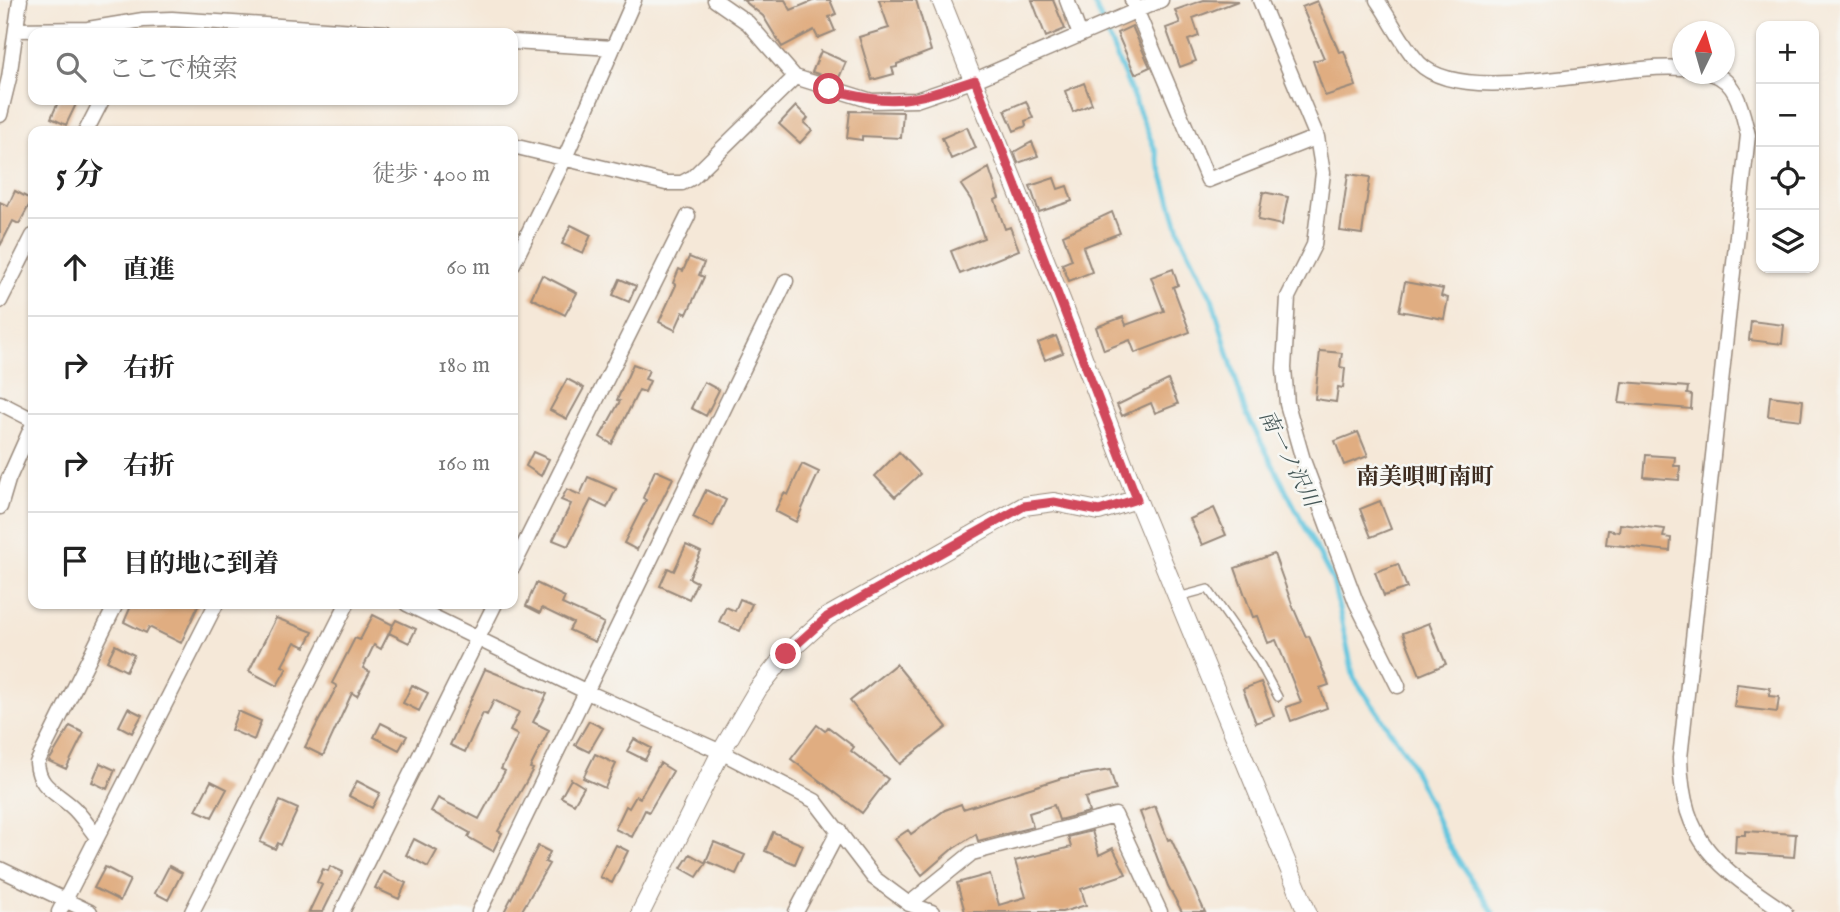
<!DOCTYPE html>
<html lang="ja">
<head>
<meta charset="utf-8">
<style>
  body { margin:0; font-family:"IM FELL English","Noto Serif JP",serif; background:#f6f6f6; color:#222 }
  .controls { position:absolute; right:21px; top:21px; display:grid; overflow:hidden; border-radius:14px; box-shadow:0 2px 5px #0004 }
  .controls button { width:63px; height:63px; display:grid; place-items:center; padding:0; border:0; border-bottom:2px solid #e0e0e0; background:#fff; color:#222; font:35px sans-serif }
  .compass { position:absolute; left:1672px; top:21px; width:63px; height:63px; border-radius:50%; background:#fff; box-shadow:0 2px 5px #0004; rotate:5deg }
  .stop { position:absolute; width:21px; height:21px; margin:-16px; border:5px solid #d1495b; border-radius:50%; background:#fff }
  .stop.end { background:#d1495b; border-color:#fff; box-shadow:0 2px 7px #0008 }
  .list { margin:0; padding:0; list-style:none }
  h2 { display:flex; justify-content:space-between; align-items:center; height:91px; margin:0; padding:0 28px; font-size:30px }
  h2 small { font-size:23px; font-weight:400; color:#767676 }
  .list li { display:grid; grid-template-columns:46px 1fr auto; gap:21px; align-items:center; box-sizing:border-box; height:98px; padding:0 28px; border-top:2px solid #e0e0e0 }
  .list b { display:block; font-size:26px; white-space:nowrap }
  .list em { font-size:23px; font-style:normal; color:#767676 }
  .icon { flex:none; width:38px; height:38px; fill:none; stroke:currentColor; stroke-width:2; stroke-linecap:round; stroke-linejoin:round }
  .map { position:relative; flex:none; width:1840px; height:912px; overflow:hidden }
  .search { position:absolute; background:#fff; box-shadow:0 2px 5px #0004; left:28px; top:28px; width:490px; height:77px; display:flex; align-items:center; gap:18px; box-sizing:border-box; padding:0 24px; border-radius:14px; color:#767676; font-size:26px }
  .panel { position:absolute; background:#fff; box-shadow:0 2px 5px #0004; left:28px; top:126px; width:490px; height:483px; border-radius:14px }
  .map>svg:first-child { display:block }
  .lines { fill:none; stroke-linecap:round; stroke-linejoin:round }
  .stream { stroke:#60c5de; stroke-width:5 }
  .building { fill:#e0ad81 }
  .service-casing { stroke:#98897b; stroke-width:10 }
  .minor-casing { stroke:#98897b; stroke-width:17 }
  .tertiary-casing { stroke:#98897b; stroke-width:20 }
  .service { stroke:#fff; stroke-width:7 }
  .minor { stroke:#fff; stroke-width:14 }
  .tertiary { stroke:#fff; stroke-width:18 }
  .route { stroke:#d1495b; stroke-width:9 }
  .labels { text-anchor:middle; dominant-baseline:central; stroke-width:5; stroke-linejoin:round; paint-order:stroke }
  .water-label { font-size:21px; font-style:italic; fill:#465858; stroke:#f6f6f2 }
  .quarter-label { font-size:23px; font-weight:bold; fill:#3b2a1e; stroke:#f6f6f2 }
</style>
</head>
<body>
<div class="map">
<svg width="1840" height="912" viewBox="0 0 1840 912">
  <rect width="100%" height="100%" fill="#f6f6f2"/>
  <filter id="ink" filterUnits="userSpaceOnUse"><feTurbulence type="fractalNoise" baseFrequency=".0143" numOctaves="2"/><feDisplacementMap in="SourceGraphic" scale="14" xChannelSelector="R" yChannelSelector="G"/><feConvolveMatrix kernelMatrix="1 2 1 2 8 2 1 2 1" color-interpolation-filters="sRGB"/></filter>
  <filter id="wash" filterUnits="userSpaceOnUse"><feTurbulence type="fractalNoise" baseFrequency=".00686" numOctaves="4" result="noise"/><feDisplacementMap in="SourceGraphic" scale="28" xChannelSelector="R" yChannelSelector="G"/><feGaussianBlur stdDeviation="1.57" result="paint"/><feColorMatrix in="noise" values="0 0 0 0 0 0 0 0 0 0 0 0 0 0 0 0 0 1.4 0 .05"/><feComposite in="paint" operator="in"/></filter>
  <g filter="url(#wash)">
    <rect width="100%" height="100%" fill="#f5e8d8"/>
    <g class="lines">
      <path class="stream" d="M1093 0 1156 152 1181 236 1212 298 1245 411 1333 581 1354 678 1407 755 1449 846 1493 912"/>
    </g>
    <g id="blocks">
      <path class="building" d="M743 0H785L791 10 815 0H830L836 14 829 17 835 31 818 38 814 30 782 47 763 16Z
        M879 0H916L931 51 897 64V67L892 68 894 74 872 80 859 37 889 28Z
        M1032 0H1053L1065 29 1046 37Z
        M1204 0 1238 1 1193 18 1199 36 1188 40 1196 61 1180 67 1166 28 1180 23 1175 10Z
        M1317 1 1339 52 1344 51 1356 86 1325 96 1313 61 1324 58 1302 7Z
        M1132 26 1150 67 1135 74 1117 33Z
        M821 51 846 62 838 80 812 72Z
        M1084 83 1092 104 1073 112 1065 91Z
        M59 100H78L66 125 51 118Z
        M1026 101 1033 118 1025 121 1026 126 1014 131 1005 110Z
        M796 106 808 118 804 123 812 130 800 143 779 124Z
        M850 111 903 112 901 138 862 136V140L847 138Z
        M967 127 976 148 951 159 942 138Z
        M1032 142 1038 156 1018 163 1014 152Z
        M989 168 999 198 995 200 1005 229 1010 227 1019 250 960 274 951 251 984 238 971 200 961 185Z
        M1348 174 1370 177 1362 234 1340 231Z
        M1054 178 1058 189 1067 186 1072 201 1039 212 1030 186Z
        M15 191 32 200 19 224 13 221 0 246V202L8 206Z
        M1263 192 1288 197 1282 225 1258 220Z
        M1112 212 1120 233 1083 247 1092 272 1069 281 1062 264 1072 260 1063 235Z
        M571 225 591 235 583 253 562 244Z
        M689 257 704 263 699 275 704 277 687 314 683 312 675 330 659 322 676 285 673 283 679 269 683 271Z
        M1173 269 1178 285 1173 287 1190 332 1135 353 1130 340 1104 350 1096 327 1123 317 1126 325 1164 311 1151 277Z
        M542 275 577 293 565 315 531 298Z
        M620 279 636 286 629 302 613 295Z
        M1405 282 1443 289 1441 296 1448 298 1444 319 1399 311Z
        M1751 321 1784 325 1782 344 1749 340Z
        M1056 336 1063 353 1045 360 1038 343Z
        M1320 351 1342 353 1340 367 1345 368 1343 388 1338 387 1336 402 1315 399Z
        M633 364 649 370 645 379 650 381 645 392 639 390 612 444 600 437 620 401 617 400Z
        M567 379 584 388 567 419 550 410Z
        M1168 380 1178 404 1155 413 1151 403 1122 416 1117 405Z
        M704 382 719 390 706 416 691 408Z
        M1622 382 1688 387 1687 394 1692 395 1691 409 1619 403Z
        M1770 396 1803 400 1801 420 1768 416Z
        M1358 432 1368 456 1344 465 1335 441Z
        M533 452 549 459 541 476 526 466Z
        M899 452 920 474 895 497 875 476Z
        M1646 455 1675 457 1674 466H1680L1679 480 1644 477Z
        M802 464 819 472 796 522 775 511 784 493 788 495Z
        M655 470 673 478 637 550 624 543 646 500 643 498Z
        M588 477 616 489 607 508 591 500 568 546 553 540 571 504 561 500 567 489 580 495Z
        M706 490 726 500 713 527 693 517Z
        M1380 501 1391 529 1371 537 1360 509Z
        M1214 508 1226 535 1202 545 1190 519Z
        M1620 524 1665 529 1663 537 1671 538 1670 551 1606 544 1608 530 1619 532Z
        M686 545 701 552 689 578 697 582 689 599 660 586 668 568 674 571Z
        M1274 554 1293 607 1306 637 1309 636 1329 685 1320 688 1327 708 1291 721 1286 707 1301 702 1276 640 1268 643 1258 616 1253 617 1235 568Z
        M1398 564 1407 588 1384 596 1375 572Z
        M536 583 565 597 562 604 604 623 595 642 569 630 573 623 542 608 540 613 526 606Z
        M740 599 752 604 740 631 719 622 726 607 735 611Z
        M132 604H199L181 643 149 627 146 633 124 622Z
        M373 615 393 625 396 620 416 629 409 643 389 633 393 625 381 649 374 645 363 668 370 672 357 696 352 693 323 756 305 747 337 686 332 683 355 638 360 640Z
        M276 618 313 632 305 647 295 642 282 666 287 668 277 686 249 671Z
        M1429 623 1446 664 1420 675 1403 633Z
        M115 645 134 655 126 671 107 661Z
        M896 664 947 727 900 764 850 701Z
        M485 669 547 694 533 722 549 730 530 768 533 769 526 782 498 831 502 833 493 851 468 837 470 833 431 811 438 798 479 819 505 771 501 769 518 735 510 731 519 712 494 700 487 715 483 713 465 752 450 745Z
        M1261 682 1274 716 1256 723 1243 689Z
        M1737 684 1770 688 1769 696 1779 697 1777 712 1734 707Z
        M412 685 428 693 419 711 403 703Z
        M128 708 142 715 132 733 119 726Z
        M238 711 261 721 254 740 231 730Z
        M589 721 603 728 589 752 575 745Z
        M381 723 407 736 399 750 374 737Z
        M817 725 825 731 828 727 854 747 851 751 888 779 862 813 791 759Z
        M70 726 84 733 66 769 49 761Z
        M634 739 651 748 645 760 627 751Z
        M595 754 616 764 605 788 583 778Z
        M100 763 115 770 107 789 92 782Z
        M660 763 673 771 649 812 645 810 632 837 615 829 626 806 629 808 636 796 640 798Z
        M1110 770 1116 790 1085 798 1089 812 1059 820 1054 805 1029 813 1033 827 978 841 976 834 951 850 922 875 895 839 908 830 911 834 945 810 961 804 963 809 1062 778Z
        M571 779 584 787 574 804 561 797Z
        M211 781 227 789 212 817 196 810Z
        M357 781 380 793 372 808 349 796Z
        M280 801 298 809 281 845 278 843 275 849 260 842Z
        M1155 806 1168 840 1171 839 1205 912H1182L1168 886 1140 812Z
        M1092 831 1099 855 1113 848 1126 874 1081 889 1086 905 1062 912H965L957 883 990 874 999 905 1026 897 1015 861 1071 847 1068 837Z
        M1745 831 1796 834 1794 857 1735 853 1736 835H1745Z
        M773 832 803 845 795 864 765 851Z
        M414 839 437 851 428 867 406 855Z
        M714 842 745 855 736 874 706 861Z
        M616 845 628 851 612 883 600 877Z
        M538 846 550 852 545 862 549 864 521 912H504Z
        M690 854 706 863 697 877 681 868Z
        M169 866 182 873 168 900 155 893Z
        M330 866 343 872 323 912H309L322 885 317 882 323 869 328 871Z
        M105 867 130 880 120 901 94 888Z
        M383 872 406 883 399 899 375 888Z"/>
    </g>
  </g>
  <g filter="url(#ink)">
    <use href="#blocks" fill-opacity="0" stroke="#98897b" stroke-width="2"/>
    <g class="lines">
      <g class="service-casing">
        <path id="service" d="M1178 597 1208 589 1259 662 1278 697"/>
      </g>
      <g class="minor-casing">
        <path id="minor" d="M715 0 748 23 795 77 872 101 916 100 975 80 1161 0
          M1067 0 1080 35
          M1132 0 1208 180 1317 137
          M1260 0 1317 137 1323 173 1314 245 1288 297 1284 368 1287 404 1303 460 1356 602 1398 686
          M1377 0C1391 20 1403 46 1419 63 1464 109 1619 62 1682 68
          M16 30 88 29 143 20 172 19 386 33
          M513 42 613 48
          M1713 74C1738 82 1742 112 1748 135L1680 758C1682 843 1718 867 1785 912
          M0 115 9 78 20 0
          M86 131 102 100
          M513 146 666 183H682L693 177 795 77
          M513 264 564 160 634 0
          M0 301 33 236
          M0 403 33 420
          M0 507 8 480 33 424
          M513 567 688 216
          M407 604 587 692 721 752 815 801 874 878 909 904 932 912
          M96 836C88 826 80 813 70 805 54 791 39 787 37 763L116 604
          M0 869 90 912
          M909 904 972 853 1115 815 1160 912
          M59 912 216 604
          M192 912 347 604
          M342 912 495 604
          M479 912 786 281
          M796 912 839 830"/>
      </g>
      <g class="tertiary-casing">
        <path id="tertiary" d="M941 0 1062 302 1137 499 1307 912
          M641 912 721 752 758 689 786 654 827 617 1024 506 1054 502 1099 511 1137 499"/>
      </g>
      <use href="#service" class="service"/>
      <use href="#minor" class="minor"/>
      <use href="#tertiary" class="tertiary"/>
    </g>
  </g>
  <g class="lines" filter="url(#ink)">
    <path class="route" d="M786 654 827 617 1024 506 1054 502 1099 511 1137 499 975 80C912 101 895 107 829 89"/>
  </g>
  <g class="labels">
    <g class="water-label">
      <text transform="translate(1288 459) rotate(63)">南一ノ沢川</text>
    </g>
    <g class="quarter-label">
      <text x="1425" y="477">南美唄町南町</text>
    </g>
  </g>
</svg>
<div class="controls">
<button>+</button>
<button>−</button>
<button><svg class="icon" aria-label="locate" viewBox="0 0 24 24"><circle cx="12" cy="12" r="6"/><path d="M12 2v4M12 18v4M2 12h4M18 12h4"/></svg></button>
<button><svg class="icon" aria-label="layers" viewBox="0 0 24 24"><path d="M12 4l9 5-9 5-9-5zM3 14l9 5 9-5"/></svg></button>
</div>
<svg class="compass" viewBox="-18 -18 36 36"><path d="M0-13l5 13h-10z" fill="#e53935"/><path d="M0 13l5-13h-10z" fill="#767676"/></svg>
<div class="stop" style="left:829px;top:89px"></div>
<div class="stop end" style="left:786px;top:654px"></div>
<div class="search"><svg class="icon" aria-label="search" viewBox="0 0 24 24"><circle cx="10" cy="10" r="6"/><path d="M15 15l6 6"/></svg>ここで検索</div>
<section class="panel">
<h2>5 分<small>徒歩 · 400 m</small></h2>
<ul class="list">
<li><svg class="icon" aria-label="ahead" viewBox="0 0 24 24"><path d="M12 20V5M6 11l6-6 6 6"/></svg><div><b>直進</b></div><em>60 m</em></li>
<li><svg class="icon" aria-label="right" viewBox="0 0 24 24"><path d="M7 20v-9h11M14 6l5 5-5 5"/></svg><div><b>右折</b></div><em>180 m</em></li>
<li><svg class="icon" aria-label="right" viewBox="0 0 24 24"><path d="M7 20v-9h11M14 6l5 5-5 5"/></svg><div><b>右折</b></div><em>160 m</em></li>
<li><svg class="icon" aria-label="arrive" viewBox="0 0 24 24"><path d="M6 21V4h12l-3 4 3 4H6"/></svg><div><b>目的地に到着</b></div></li>
</ul>
</section>
</div>
</body>
</html>
